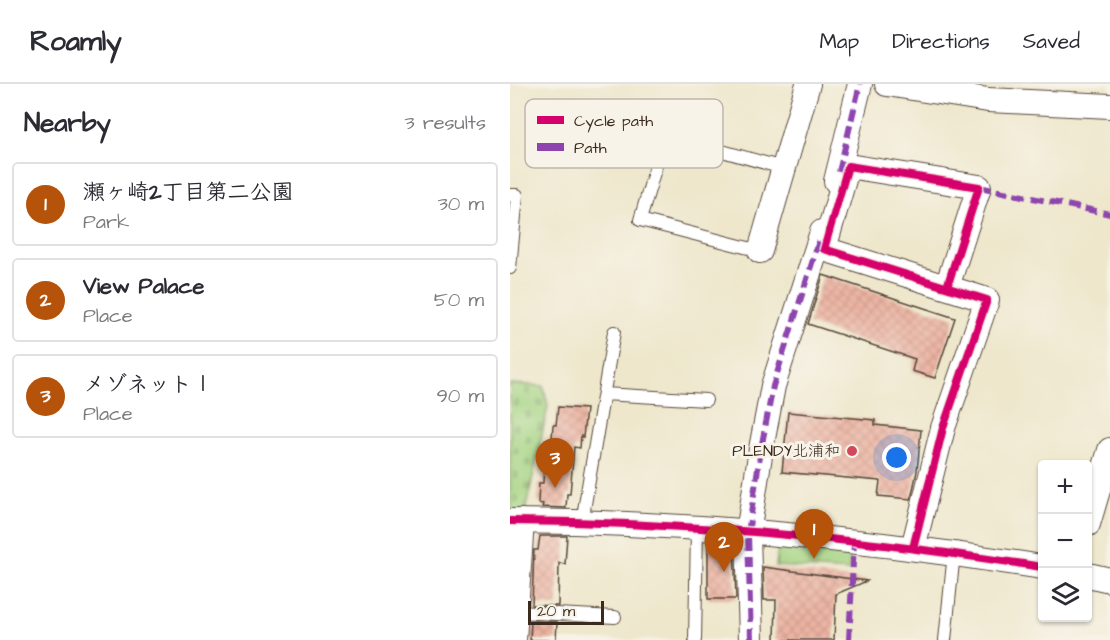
<!DOCTYPE html>
<html lang="en">
<head>
<meta charset="utf-8">
<style>
  body { margin:0; font-family:"Architects Daughter","Klee One",sans-serif; background:#f7f7f7; color:#2b2b33 }
  .controls { position:absolute; right:18px; bottom:18px; display:grid; overflow:hidden; border-radius:6px; box-shadow:0 2px 4px #0004 }
  .controls button { width:54px; height:54px; display:grid; place-items:center; padding:0; border:0; border-bottom:2px solid #e1e1e2; background:#fff; color:#2b2b33; font:30px sans-serif }
  .scale { position:absolute; left:18px; bottom:15px; width:76px; box-sizing:border-box; padding-left:6px; border:3px solid #3b2a1e; border-top:0; font-size:16px; line-height:21px; white-space:nowrap; color:#3b2a1e; -webkit-text-stroke:4px #f7f3e8; paint-order:stroke }
  .you { position:absolute; left:387px; top:374px; width:21px; height:21px; margin:-15px; border:4px solid #fff; border-radius:50%; background:#1a73e8; box-shadow:0 0 0 9px #1a73e833 }
  .badge { display:grid; place-items:center; width:39px; height:39px; border-radius:50%; background:#b45309; color:#fff; font-size:20px; font-weight:700 }
  .pin { position:absolute; translate:-50% -50px; filter:drop-shadow(0 2px 3px #0008) }
  .pin::after { content:''; position:absolute; top:32px; width:21px; height:18px; background:inherit; clip-path:polygon(0 0,100% 0,50% 100%) }
  .list { margin:0; padding:0; list-style:none }
  h2 { display:flex; justify-content:space-between; align-items:center; height:78px; margin:0; padding:0 24px; font-size:26px }
  h2 small { font-size:20px; font-weight:400; color:#7c7c81 }
  .list li { display:grid; grid-template-columns:39px 1fr auto; gap:18px; align-items:center; box-sizing:border-box; height:84px; margin:0 12px 12px; padding:0 12px; border:2px solid #e1e1e2; border-radius:6px }
  .list b { display:block; font-size:22px; white-space:nowrap }
  .list p { margin:0; font-size:20px; white-space:nowrap; color:#7c7c81 }
  .list em { font-size:20px; font-style:normal; color:#7c7c81 }
  .icon { flex:none; width:33px; height:33px; fill:none; stroke:currentColor; stroke-width:2; stroke-linecap:round; stroke-linejoin:round }
  .map { position:relative; flex:none; width:600px; height:556px; overflow:hidden }
  header { display:flex; align-items:center; gap:36px; box-sizing:border-box; height:84px; padding:0 30px; background:#fff; border-bottom:2px solid #e1e1e2 }
  header strong { font-size:28px }
  nav { display:flex; gap:33px; margin-inline-start:auto; font-size:21px }
  main { display:flex }
  aside { flex:1; background:#fff }
  .map>svg:first-child { display:block }
  .cemetery { fill:url(#cemetery-stones); stroke:#6f7e50; stroke-width:1.5 }
  .park { fill:#a3d381; stroke:#6f7e50; stroke-width:1.5 }
  .building { fill:url(#building-cross-hatch) }
  .lines { fill:none; stroke-linecap:round; stroke-linejoin:round }
  .lane-casing { stroke:#564638; stroke-width:14 }
  .street-casing { stroke:#564638; stroke-width:26 }
  .lane { stroke:#fff; stroke-width:12 }
  .street { stroke:#fff; stroke-width:24 }
  .quiet { stroke:#8e44ad; stroke-width:6; stroke-dasharray:12 6; stroke-linecap:butt }
  .cycleway-casing { stroke:#f7f3e8; stroke-width:11 }
  .cycleway { stroke:#d6006c; stroke-width:8 }
  .poi-dot { fill:#d1495b; stroke:#f7f3e8; stroke-width:2 }
  .labels { text-anchor:middle; dominant-baseline:central; stroke-width:6; stroke-linejoin:round; paint-order:stroke }
  .poi-label { font-size:16px; fill:#3b2a1e; stroke:#f7f3e8; text-anchor:end }
  .key { fill:#f7f3e8; stroke:#bfb7ab; stroke-width:1.5 }
  .key-label { font-size:16px; fill:#3b2a1e }
</style>
</head>
<body>
<header>
<strong>Roamly</strong>
<nav><a>Map</a><a>Directions</a><a>Saved</a></nav>
</header>
<main>
<aside>
<h2>Nearby<small>3 results</small></h2>
<ul class="list">
<li><span class="badge">1</span><div><b>瀬ヶ崎2丁目第二公園</b><p>Park</p></div><em>30 m</em></li>
<li><span class="badge">2</span><div><b>View Palace</b><p>Place</p></div><em>50 m</em></li>
<li><span class="badge">3</span><div><b>メゾネットⅠ</b><p>Place</p></div><em>90 m</em></li>
</ul>
</aside>
<div class="map">
<svg width="600" height="556" viewBox="0 0 600 556">
  <defs>
    <pattern id="cemetery-stones" width="16" height="16" patternUnits="userSpaceOnUse" patternTransform="scale(1.5)"><rect width="16" height="16" fill="#a3d381"/><path d="M2 7V4a2 2 0 0 1 4 0v3zM10 15v-3a2 2 0 0 1 4 0v3z" fill="#8db56f"/></pattern>
    <pattern id="building-cross-hatch" width="8" height="8" patternUnits="userSpaceOnUse" patternTransform="scale(1.5)"><rect width="8" height="8" fill="#ecb3a2"/><path d="M0 0l8 8M0 8l8-8" fill="none" stroke="#cb9a8b"/></pattern>
  </defs>
  <rect width="100%" height="100%" fill="#f7f3e8"/>
  <filter id="ink" filterUnits="userSpaceOnUse"><feTurbulence type="fractalNoise" baseFrequency=".0167" numOctaves="2"/><feDisplacementMap in="SourceGraphic" scale="12" xChannelSelector="R" yChannelSelector="G"/><feConvolveMatrix kernelMatrix="1 2 1 2 8 2 1 2 1" color-interpolation-filters="sRGB"/></filter>
  <filter id="wash" filterUnits="userSpaceOnUse"><feTurbulence type="fractalNoise" baseFrequency=".008" numOctaves="4" result="noise"/><feDisplacementMap in="SourceGraphic" scale="24" xChannelSelector="R" yChannelSelector="G"/><feGaussianBlur stdDeviation="1.35" result="paint"/><feColorMatrix in="noise" values="0 0 0 0 0 0 0 0 0 0 0 0 0 0 0 0 0 1.4 0 .05"/><feComposite in="paint" operator="in"/></filter>
  <g filter="url(#wash)">
    <rect width="100%" height="100%" fill="#eee7cc"/>
    <path class="cemetery" d="M0 300 33 302 38 322 15 429H0Z"/>
    <path class="park" d="M268 463 341 468 339 487 266 482Z"/>
    <g id="blocks">
      <path class="building" d="M313 191 445 234 425 294 402 287 405 275 298 240Z
        M48 323 76 325 73 353 71 352 70 364 64 363 60 410H57L56 424 32 423 33 420 28 419 29 399H33L34 381H40L43 341H46Z
        M278 328 365 336V341L411 346 407 387 401 415 368 412 370 397 272 388Z
        M30 452H57L55 480 49 479 48 522 22 521 24 466H28Z
        M198 460 224 461 226 515H198Z
        M253 483 357 497 326 510 324 556H265L266 516H254Z
        M21 537 47 538 46 556H20Z"/>
    </g>
  </g>
  <g filter="url(#ink)">
    <use href="#blocks" fill-opacity="0" stroke="#564638" stroke-width="1.5"/>
    <g class="lines">
      <g class="lane-casing">
        <path id="lane" d="M0 111H7L0 184
          M250 167 130 136 155 51 273 84
          M94 310 196 316
          M72 438 104 248
          M7 528 105 533
          M185 556 187 445
          M435 556 444 469"/>
      </g>
      <g class="street-casing">
        <path id="street" d="M377 0 478 16 600 22
          M326 97 350 0
          M250 167 298 0
          M0 437C178 438 357 455 532 483
          M578 440 600 366
          M403 464 433 344 477 216 314 165 338 82 469 103 437 203
          M578 491 600 496
          M4 556 12 437
          M241 556 238 449 251 365 263 302 312 148"/>
      </g>
      <use href="#lane" class="lane"/>
      <use href="#street" class="street"/>
      <path class="quiet" d="M329 88 350 0
        M469 103 600 130
        M241 556 238 449 251 365 263 302 309 157
        M339 556 344 458"/>
      <g class="cycleway-casing">
        <path id="cycleway" d="M0 437C178 438 357 455 532 483
          M403 464 433 344 477 216 314 165 338 82 469 103 437 203"/>
      </g>
      <use href="#cycleway" class="cycleway"/>
    </g>
  </g>
  <circle class="poi-dot" cx="342" cy="367" r="6"/>
  <g class="labels">
    <g class="poi-label">
      <text x="330" y="367">PLENDY北浦和</text>
    </g>
  </g>
  <rect x="15" y="15" width="198" height="69" rx="9" class="key"/>
  <rect x="27" y="32" width="27" height="8" fill="#d6006c"/>
  <rect x="27" y="59" width="27" height="8" fill="#8e44ad"/>
  <g class="key-label">
    <text x="64" y="42">Cycle path</text>
    <text x="64" y="69">Path</text>
  </g>
</svg>
<div class="controls">
<button>+</button>
<button>−</button>
<button><svg class="icon" aria-label="layers" viewBox="0 0 24 24"><path d="M12 4l9 5-9 5-9-5zM3 14l9 5 9-5"/></svg></button>
</div>
<div class="scale">20 m</div>
<div class="you"></div>
<div class="pin badge" style="left:304px;top:475px">1</div>
<div class="pin badge" style="left:214px;top:488px">2</div>
<div class="pin badge" style="left:45px;top:404px">3</div>
</div>
</main>
</body>
</html>
